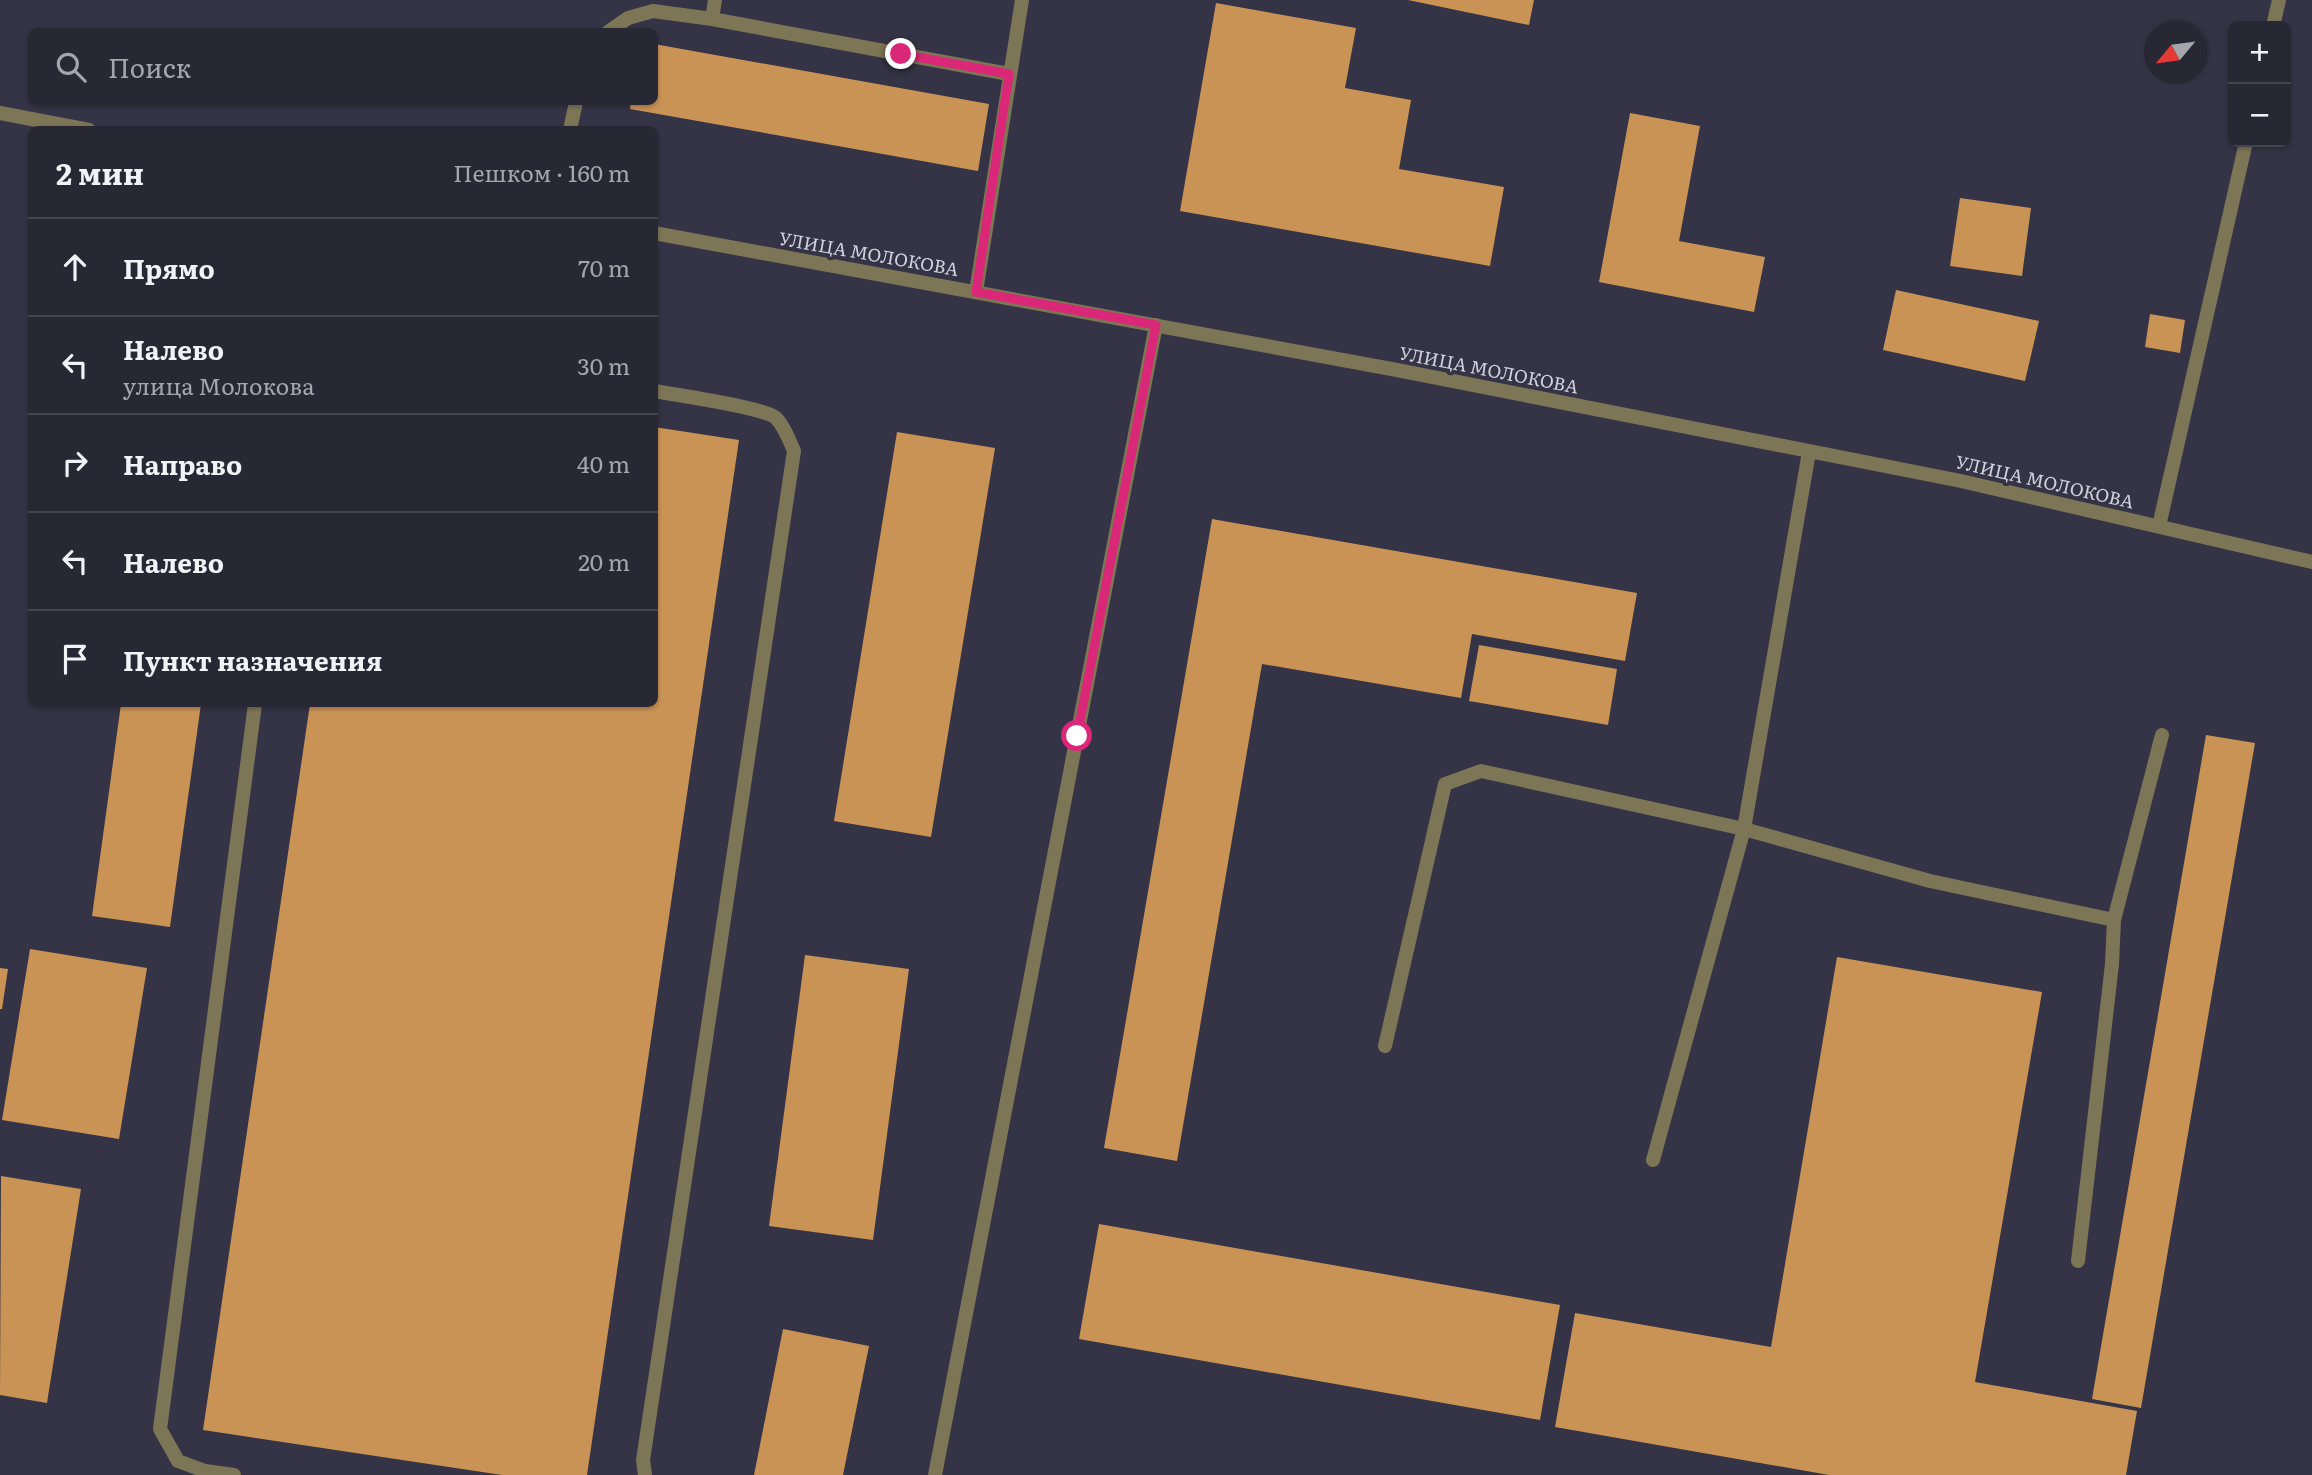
<!DOCTYPE html>
<html lang="ru">
<head>
<meta charset="utf-8">
<style>
  body { margin:0; font-family:Literata,serif; background:#343340; color:#f1f3f6 }
  .controls { position:absolute; right:21px; top:21px; display:grid; overflow:hidden; border-radius:10px; box-shadow:0 2px 5px #0004 }
  .controls button { width:63px; height:63px; display:grid; place-items:center; padding:0; border:0; border-bottom:2px solid #44444f; background:#282734; color:#f1f3f6; font:35px sans-serif }
  .compass { position:absolute; left:2144px; top:21px; width:63px; height:63px; border-radius:50%; background:#282734; box-shadow:0 2px 5px #0004; rotate:241deg }
  .stop { position:absolute; width:21px; height:21px; margin:-16px; border:5px solid #db2777; border-radius:50%; background:#fff }
  .stop.end { background:#db2777; border-color:#fff; box-shadow:0 2px 7px #0008 }
  .list { margin:0; padding:0; list-style:none }
  h2 { display:flex; justify-content:space-between; align-items:center; height:91px; margin:0; padding:0 28px; font-size:30px }
  h2 small { font-size:23px; font-weight:400; color:#a5a5ac }
  .list li { display:grid; grid-template-columns:46px 1fr auto; gap:21px; align-items:center; box-sizing:border-box; height:98px; padding:0 28px; border-top:2px solid #44444f }
  .list b { display:block; font-size:26px; white-space:nowrap }
  .list p { margin:0; font-size:23px; white-space:nowrap; color:#a5a5ac }
  .list em { font-size:23px; font-style:normal; color:#a5a5ac }
  .icon { flex:none; width:38px; height:38px; fill:none; stroke:currentColor; stroke-width:2; stroke-linecap:round; stroke-linejoin:round }
  .map { position:relative; flex:none; width:2312px; height:1475px; overflow:hidden }
  .search { position:absolute; background:#282734; box-shadow:0 2px 5px #0004; left:28px; top:28px; width:630px; height:77px; display:flex; align-items:center; gap:18px; box-sizing:border-box; padding:0 24px; border-radius:10px; color:#a5a5ac; font-size:26px }
  .panel { position:absolute; background:#282734; box-shadow:0 2px 5px #0004; left:28px; top:126px; width:630px; height:581px; border-radius:10px }
  .map>svg:first-child { display:block }
  .building { fill:#ca9356 }
  .lines { fill:none; stroke-linecap:round; stroke-linejoin:round }
  .service { stroke:#7d7656; stroke-width:14 }
  .tertiary { stroke:#7d7656; stroke-width:14 }
  .route { stroke:#db2777; stroke-width:9 }
  .labels { text-anchor:middle; dominant-baseline:central; stroke-width:7; stroke-linejoin:round; paint-order:stroke }
  .street-label { font-size:18px; fill:#d1d0dc; stroke:#353446 }
</style>
</head>
<body>
<div class="map">
<svg width="2312" height="1475" viewBox="0 0 2312 1475">
  <rect width="100%" height="100%" fill="#353446"/>
  <path class="building" d="M1408 0H1534L1529 25Z
    M1216 3 1356 28 1345 88 1411 100 1399 169 1504 187 1490 266 1180 211Z
    M654 44 989 104 978 171 630 109 631 102H654Z
    M1630 113 1700 126 1679 241 1765 257 1754 312 1599 282Z
    M1960 198 2031 208 2022 276 1950 266Z
    M1896 290 2039 321 2025 381 1883 350Z
    M2150 314 2185 320 2180 353 2145 347Z
    M654 427 739 440 587 1475H502L203 1430 310 704H654Z
    M897 432 995 448 931 837 834 821Z
    M1212 519 1637 593 1625 661 1472 634 1461 698 1262 664 1177 1161 1104 1148Z
    M1479 645 1617 669 1608 725 1469 701Z
    M121 704H201L170 927 92 916Z
    M2206 735 2255 743 2141 1408 2092 1399Z
    M30 949 147 968 119 1139 2 1120Z
    M805 955 909 969 873 1240 769 1226Z
    M1837 957 2042 992 1975 1382 2137 1411 2126 1475H1829L1555 1427 1575 1313 1771 1347Z
    M0 968 8 969 2 1009H0Z
    M1 1176 81 1189 47 1403 0 1395Z
    M1099 1224 1560 1305 1540 1420 1079 1339Z
    M783 1329 869 1346 843 1475H754Z"/>
  <g class="lines">
    <path class="service" d="M712 19 715 0
      M2273 26 2279 0
      M608 32 628 18 653 11 712 19 1009 74
      M570 130 576 102
      M976 292 1022 0
      M2159 526 2246 142
      M2114 920 2162 735
      M1385 1046 1445 784 1481 771 1744 829 1930 881 2114 920 2112 964 2078 1261
      M1653 1160 1744 829 1809 452
      M234 1475 205 1471 178 1461 160 1429 255 704
      M645 1475 643 1460 794 451C789 440 785 427 776 418 763 407 676 395 654 391
      M935 1475 1156 325"/>
    <path class="tertiary" d="M0 113 89 130
      M654 233 1397 370 1961 481 2312 562"/>
  </g>
  <g class="lines">
    <path class="route" d="M901 54 1009 74 976 292 1156 325 1077 736"/>
  </g>
  <g class="labels">
    <g class="street-label">
      <text transform="translate(869 253) rotate(10)">УЛИЦА МОЛОКОВА</text>
      <text transform="translate(1489 369) rotate(11)">УЛИЦА МОЛОКОВА</text>
      <text transform="translate(2045 481) rotate(13)">УЛИЦА МОЛОКОВА</text>
    </g>
  </g>
</svg>
<div class="controls">
<button>+</button>
<button>−</button>
</div>
<svg class="compass" viewBox="-18 -18 36 36"><path d="M0-13l5 13h-10z" fill="#e53935"/><path d="M0 13l5-13h-10z" fill="#a5a5ac"/></svg>
<div class="stop" style="left:1077px;top:736px"></div>
<div class="stop end" style="left:901px;top:54px"></div>
<div class="search"><svg class="icon" aria-label="search" viewBox="0 0 24 24"><circle cx="10" cy="10" r="6"/><path d="M15 15l6 6"/></svg>Поиск</div>
<section class="panel">
<h2>2 мин<small>Пешком · 160 m</small></h2>
<ul class="list">
<li><svg class="icon" aria-label="ahead" viewBox="0 0 24 24"><path d="M12 20V5M6 11l6-6 6 6"/></svg><div><b>Прямо</b></div><em>70 m</em></li>
<li><svg class="icon" aria-label="left" viewBox="0 0 24 24"><path d="M17 20v-9H6M10 6l-5 5 5 5"/></svg><div><b>Налево</b><p>улица Молокова</p></div><em>30 m</em></li>
<li><svg class="icon" aria-label="right" viewBox="0 0 24 24"><path d="M7 20v-9h11M14 6l5 5-5 5"/></svg><div><b>Направо</b></div><em>40 m</em></li>
<li><svg class="icon" aria-label="left" viewBox="0 0 24 24"><path d="M17 20v-9H6M10 6l-5 5 5 5"/></svg><div><b>Налево</b></div><em>20 m</em></li>
<li><svg class="icon" aria-label="arrive" viewBox="0 0 24 24"><path d="M6 21V4h12l-3 4 3 4H6"/></svg><div><b>Пункт назначения</b></div></li>
</ul>
</section>
</div>
</body>
</html>
